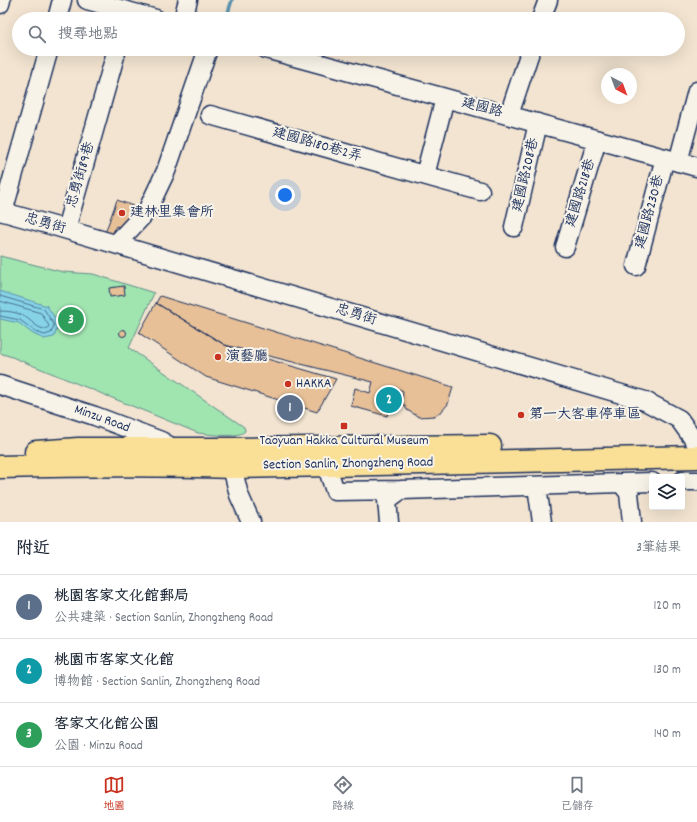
<!DOCTYPE html>
<html lang="zh-TW">
<head>
<meta charset="utf-8">
<style>
  body { margin:0; font-family:Dekko,"LXGW WenKai TC",sans-serif; background:#f2f2f3; color:#1f2937 }
  .controls { position:absolute; right:12px; bottom:12px; display:grid; overflow:hidden; border-radius:4px; box-shadow:0 4px 16px #0002 }
  .controls button { width:36px; height:36px; display:grid; place-items:center; padding:0; border:0; border-bottom:1px solid #e0e1e3; background:#fff; color:#1f2937; font:20px sans-serif }
  .compass { position:absolute; left:601px; top:68px; width:36px; height:36px; border-radius:50%; background:#fff; box-shadow:0 4px 16px #0002; rotate:139deg }
  .you { position:absolute; left:285px; top:195px; width:14px; height:14px; margin:-10px; border:3px solid #fff; border-radius:50%; background:#1a73e8; box-shadow:0 0 0 6px #1a73e833 }
  .badge { display:grid; place-items:center; width:26px; height:26px; border-radius:50%; background:#c8321e; color:#fff; font-size:13px; font-weight:700 }
  .pin { position:absolute; translate:-50% -50%; border:2px solid #fff; box-shadow:0 1px 4px #0006 }
  .list { margin:0; padding:0; list-style:none }
  h2 { display:flex; justify-content:space-between; align-items:center; height:52px; margin:0; padding:0 16px; font-size:17px }
  h2 small { font-size:13px; font-weight:400; color:#747a83 }
  .list li { display:grid; grid-template-columns:26px 1fr auto; gap:12px; align-items:center; box-sizing:border-box; height:64px; padding:0 16px; border-top:1px solid #e0e1e3 }
  .list b { display:block; font-size:15px; white-space:nowrap }
  .list p { margin:0; font-size:13px; white-space:nowrap; color:#747a83 }
  .list em { font-size:13px; font-style:normal; color:#747a83 }
  .icon { flex:none; width:22px; height:22px; fill:none; stroke:currentColor; stroke-width:2; stroke-linecap:round; stroke-linejoin:round }
  .map { position:relative; flex:none; width:697px; height:522px; overflow:hidden }
  .search { position:absolute; background:#fff; box-shadow:0 4px 16px #0002; left:12px; right:12px; top:12px; height:44px; display:flex; align-items:center; gap:10px; box-sizing:border-box; padding:0 14px; border-radius:22px; color:#747a83; font-size:15px }
  .sheet { height:244px; background:#fff }
  nav { display:flex; justify-content:space-around; align-items:center; box-sizing:border-box; height:56px; border-top:1px solid #e0e1e3; background:#fff; font-size:11px; color:#747a83 }
  nav a { display:grid; justify-items:center; gap:2px }
  nav .on { color:#c8321e }
  .map>svg:first-child { display:block }
  .green { fill:#a0e5b0; stroke:#5e8a87 }
  .water { fill:#87d3e6; stroke:#5c91b0 }
  .lines { fill:none; stroke-linecap:round; stroke-linejoin:round }
  .shore { stroke:#467194; stroke-width:1 }
  .stream { stroke:#5c91b0; stroke-width:3.5 }
  .building { fill:#e7c097; stroke:#1b2f5e }
  .minor-casing { stroke:#1b2f5e; stroke-width:21 }
  .major-casing { stroke:#1b2f5e; stroke-width:25 }
  .minor { stroke:#f7f3e8; stroke-width:18 }
  .major { stroke:#fadf96; stroke-width:22 }
  .poi-dot { fill:#c8321e; stroke:#f7f3e8; stroke-width:1.5 }
  .labels { text-anchor:middle; dominant-baseline:central; stroke-width:4; stroke-linejoin:round; paint-order:stroke }
  .street-label { font-size:14px; fill:#1b2f5e; stroke:#f7f3e8 }
  .poi-label { font-size:14px; fill:#1b2f5e; stroke:#f7f3e8; text-anchor:start }
</style>
</head>
<body>
<div class="map">
<svg width="697" height="522" viewBox="0 0 697 522">
  <rect width="100%" height="100%" fill="#f2e4d0"/>
  <filter id="ink" filterUnits="userSpaceOnUse"><feTurbulence type="fractalNoise" baseFrequency=".025" numOctaves="2"/><feDisplacementMap in="SourceGraphic" scale="8" xChannelSelector="R" yChannelSelector="G"/><feConvolveMatrix kernelMatrix="1 2 1 2 8 2 1 2 1" color-interpolation-filters="sRGB"/></filter>
  <g filter="url(#ink)">
    <path class="green" d="M0 256 63 272 93 274 154 293 129 348 244 427 245 431C238 439 208 434 198 433L12 357 0 353Z"/>
    <path class="water" d="M0 291 47 306 59 324 54 337 44 339 33 334 19 323 0 319Z"/>
    <g class="lines">
      <path class="shore" d="M0 296 44 309 54 325 51 333 44 335 35 331 20 320 0 316
        M0 301 41 313 49 326 47 329C37 330 31 319 22 315 16 312 7 311 0 311"/>
      <path class="stream" d="M226 19 232 0"/>
    </g>
    <path class="building" d="M117 200 133 206 125 229 116 226 112 235 105 233Z
      M124 286 125 295 110 297 109 288Z
      M160 296 453 387 448 404 442 411 434 416 419 417 407 410 402 401 403 391 396 388 387 416 351 406 355 388 370 393 373 382 225 345 156 303Z
      M156 303 225 345 240 351 336 379 317 412 206 377 139 333Z
      M119.5 333a3.5 3.5 0 1 1 7 0a3.5 3.5 0 1 1-7 0Z"/>
    <g class="lines">
      <g class="minor-casing">
        <path id="minor" d="M87 0 156 19
          M0 4 1 0
          M57 19 62 0
          M183 19 188 0
          M541 19 548 0
          M266 49 697 167
          M210 115 480 191
          M509 115 531 49
          M678 162 697 91
          M425 175 445 98
          M0 211 54 226 645 401 679 419 697 444
          M3 212 49 49
          M514 227 538 123
          M66 229 117 49
          M116 244 147 211 166 171 208 49
          M565 247 597 140
          M636 266 665 158
          M0 385 95 416 161 441 174 449
          M231 454 232 467 239 495 251 522
          M326 464 335 491 401 490
          M682 481H697
          M621 483 652 482
          M537 486 542 522
          M389 522 387 500 401 490 621 483 629 493 632 522"/>
      </g>
      <g class="major-casing">
        <path id="major" d="M36 452 78 449H231L490 446
          M0 467C77 465 155 464 232 467L697 457"/>
      </g>
      <use href="#minor" class="minor"/>
      <use href="#major" class="major"/>
    </g>
  </g>
  <g class="poi-dot">
    <circle cx="122" cy="213" r="4"/>
    <circle cx="218" cy="357" r="4"/>
    <circle cx="288" cy="384" r="4"/>
    <circle cx="521" cy="415" r="4"/>
    <rect x="340" y="422" width="8" height="8" rx="2"/>
  </g>
  <g class="labels">
    <g class="street-label">
      <text transform="translate(482 108) rotate(15)">建國路</text>
      <text transform="translate(317 145) rotate(16)">建國路180巷2弄</text>
      <text transform="translate(81 175) rotate(-74)">忠勇街89巷</text>
      <text transform="translate(526 175) rotate(-77)">建國路208巷</text>
      <text transform="translate(581 193) rotate(-73)">建國路218巷</text>
      <text transform="translate(650 212) rotate(-75)">建國路230巷</text>
      <text transform="translate(45 224) rotate(16)">忠勇街</text>
      <text transform="translate(356 315) rotate(17)">忠勇街</text>
      <text transform="translate(102 419) rotate(20)">Minzu Road</text>
      <text transform="translate(348 464) rotate(-1)">Section Sanlin, Zhongzheng Road</text>
    </g>
    <g class="poi-label">
      <text x="130" y="213">建林里集會所</text>
      <text x="226" y="357">演藝廳</text>
      <text x="296" y="384">HAKKA</text>
      <text x="529" y="415">第一大客車停車區</text>
      <text x="344" y="441" text-anchor="middle">Taoyuan Hakka Cultural Museum</text>
    </g>
  </g>
</svg>
<div class="controls">
<button><svg class="icon" aria-label="layers" viewBox="0 0 24 24"><path d="M12 4l9 5-9 5-9-5zM3 14l9 5 9-5"/></svg></button>
</div>
<svg class="compass" viewBox="-18 -18 36 36"><path d="M0-13l5 13h-10z" fill="#e53935"/><path d="M0 13l5-13h-10z" fill="#747a83"/></svg>
<div class="you"></div>
<div class="pin badge" style="left:290px;top:408px;background:#5c6f8a">1</div>
<div class="pin badge" style="left:389px;top:400px;background:#0f9aa8">2</div>
<div class="pin badge" style="left:71px;top:320px;background:#2e9e5b">3</div>
<div class="search"><svg class="icon" aria-label="search" viewBox="0 0 24 24"><circle cx="10" cy="10" r="6"/><path d="M15 15l6 6"/></svg>搜尋地點</div>
</div>
<section class="sheet">
<h2>附近<small>3筆結果</small></h2>
<ul class="list">
<li><span class="badge" style="background:#5c6f8a">1</span><div><b>桃園客家文化館郵局</b><p>公共建築 · Section Sanlin, Zhongzheng Road</p></div><em>120 m</em></li>
<li><span class="badge" style="background:#0f9aa8">2</span><div><b>桃園市客家文化館</b><p>博物館 · Section Sanlin, Zhongzheng Road</p></div><em>130 m</em></li>
<li><span class="badge" style="background:#2e9e5b">3</span><div><b>客家文化館公園</b><p>公園 · Minzu Road</p></div><em>140 m</em></li>
</ul>
</section>
<nav>
<a class="on"><svg class="icon" aria-label="map" viewBox="0 0 24 24"><path d="M3 6l6-2 6 2 6-2v14l-6 2-6-2-6 2zM9 4v14M15 6v14"/></svg>地圖</a>
<a><svg class="icon" aria-label="directions" viewBox="0 0 24 24"><path d="M12 3l9 9-9 9-9-9zM9 14v-3h6M13 9l2 2-2 2"/></svg>路線</a>
<a><svg class="icon" aria-label="saved" viewBox="0 0 24 24"><path d="M7 4h10v16l-5-4-5 4z"/></svg>已儲存</a>
</nav>
</body>
</html>
